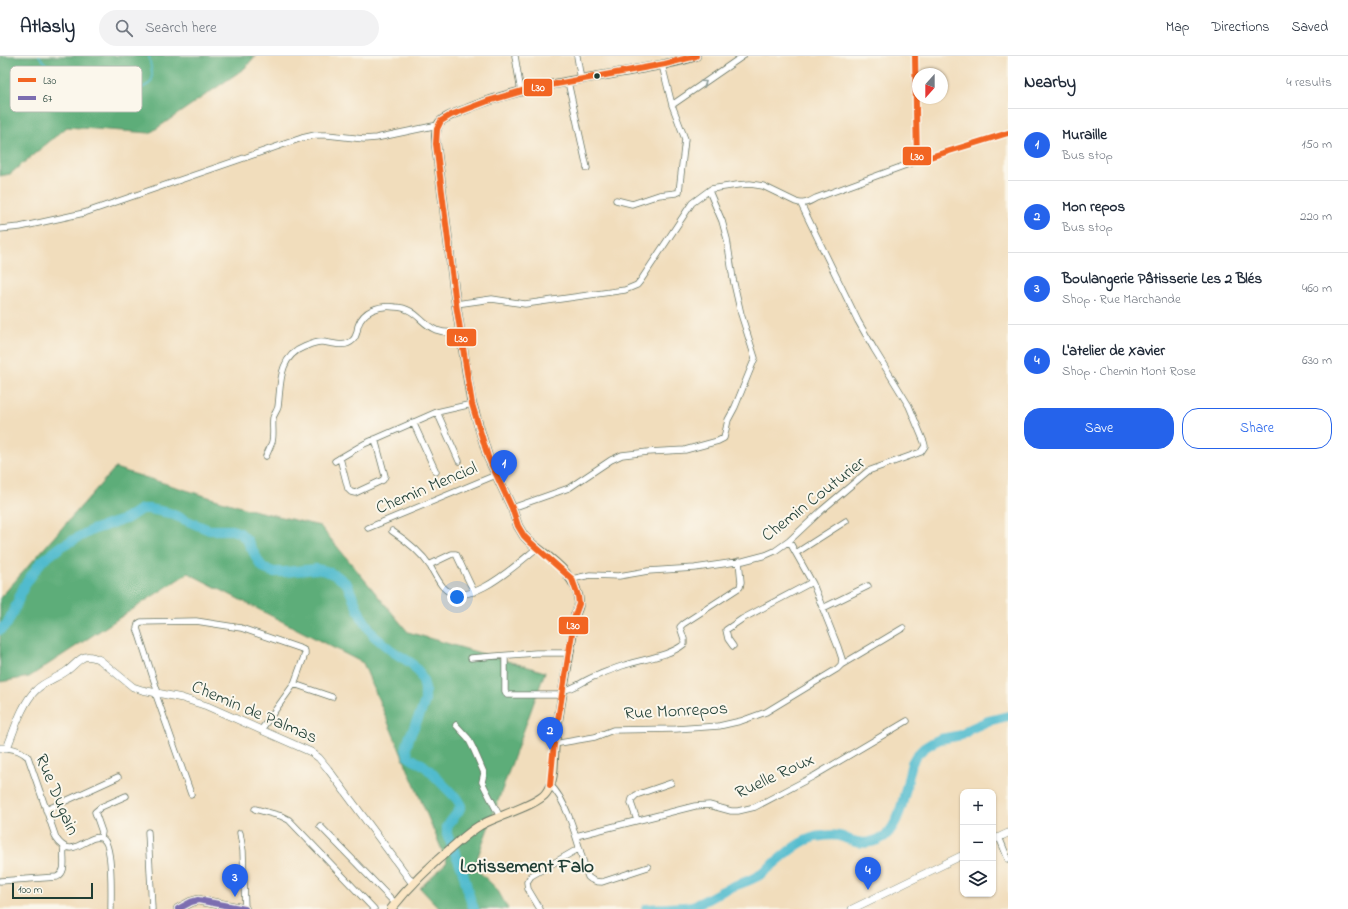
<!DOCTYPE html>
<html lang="en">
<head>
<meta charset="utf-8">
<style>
  body { margin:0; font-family:"Indie Flower",sans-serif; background:#f2f2f3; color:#1f2937 }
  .controls { position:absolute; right:12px; bottom:12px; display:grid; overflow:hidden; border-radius:8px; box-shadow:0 1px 3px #0004 }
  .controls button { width:36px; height:36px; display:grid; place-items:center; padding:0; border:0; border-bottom:1px solid #e0e1e3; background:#fff; color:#1f2937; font:20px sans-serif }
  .compass { position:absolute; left:912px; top:12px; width:36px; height:36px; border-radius:50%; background:#fff; box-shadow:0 1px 3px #0004; rotate:201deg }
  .scale { position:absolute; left:12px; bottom:10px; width:81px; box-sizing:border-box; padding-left:4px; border:2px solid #1f3d34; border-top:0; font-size:11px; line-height:14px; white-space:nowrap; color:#1f3d34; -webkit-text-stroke:3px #fbf7ec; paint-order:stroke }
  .you { position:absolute; left:457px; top:541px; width:14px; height:14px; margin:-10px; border:3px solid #fff; border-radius:50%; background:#1a73e8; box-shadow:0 0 0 6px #1a73e833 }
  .badge { display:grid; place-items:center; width:26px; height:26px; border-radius:50%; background:#2563eb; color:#fff; font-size:13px; font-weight:700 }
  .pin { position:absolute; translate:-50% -33px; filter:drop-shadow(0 1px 2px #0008) }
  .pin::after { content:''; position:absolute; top:21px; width:14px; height:12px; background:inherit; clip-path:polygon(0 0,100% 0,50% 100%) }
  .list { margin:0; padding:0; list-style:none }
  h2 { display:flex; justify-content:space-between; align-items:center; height:52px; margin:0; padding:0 16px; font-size:17px }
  h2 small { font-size:13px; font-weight:400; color:#747a83 }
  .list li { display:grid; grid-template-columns:26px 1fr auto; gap:12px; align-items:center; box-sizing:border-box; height:72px; padding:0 16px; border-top:1px solid #e0e1e3 }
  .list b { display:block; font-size:15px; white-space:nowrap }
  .list p { margin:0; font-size:13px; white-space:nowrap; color:#747a83 }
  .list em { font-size:13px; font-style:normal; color:#747a83 }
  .actions { display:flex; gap:8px; padding:12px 16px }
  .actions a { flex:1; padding:9px 0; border:1px solid #2563eb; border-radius:16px; text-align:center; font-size:14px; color:#2563eb }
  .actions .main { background:#2563eb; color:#fff }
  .icon { flex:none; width:22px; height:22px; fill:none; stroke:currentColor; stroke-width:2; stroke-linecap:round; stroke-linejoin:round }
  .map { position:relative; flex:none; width:1008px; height:853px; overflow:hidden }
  header { display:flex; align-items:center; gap:24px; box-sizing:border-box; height:56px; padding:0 20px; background:#fff; border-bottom:1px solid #e0e1e3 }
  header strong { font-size:19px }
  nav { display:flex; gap:22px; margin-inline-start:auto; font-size:14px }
  .search { width:280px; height:36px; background:#f2f2f3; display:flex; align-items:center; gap:10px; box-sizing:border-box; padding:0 14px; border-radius:22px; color:#747a83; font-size:15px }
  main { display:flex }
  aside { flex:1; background:#fff }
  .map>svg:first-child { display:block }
  .forest { fill:#5dad79; stroke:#3e7556 }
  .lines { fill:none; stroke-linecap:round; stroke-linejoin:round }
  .stream { stroke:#51bbce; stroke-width:1.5 }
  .river { stroke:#51bbce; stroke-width:10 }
  .minor-casing { stroke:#687564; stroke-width:7 }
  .tertiary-casing { stroke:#687564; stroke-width:8 }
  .secondary-casing { stroke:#687564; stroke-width:10 }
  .minor { stroke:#fff; stroke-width:5.5 }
  .tertiary { stroke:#fff; stroke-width:7 }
  .secondary { stroke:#fbe6c4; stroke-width:8 }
  .bus-1-casing { stroke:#fbf7ec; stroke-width:9 }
  .bus-2-casing { stroke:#fbf7ec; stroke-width:9 }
  .bus-1 { stroke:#f26522; stroke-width:6 }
  .bus-2 { stroke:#7c6eb0; stroke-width:6 }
  .oneway { stroke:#8f9e9a }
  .bus-dot { fill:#1f3d34; stroke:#fbf7ec; stroke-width:1.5 }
  .labels { text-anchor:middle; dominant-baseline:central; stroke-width:4; stroke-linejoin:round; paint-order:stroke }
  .street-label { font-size:18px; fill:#1f3d34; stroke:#fbf7ec }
  .neighbourhood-label { font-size:19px; font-weight:bold; fill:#1f3d34; stroke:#fbf7ec }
  .key { fill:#fbf7ec; stroke:#b9bfb5; stroke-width:1 }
  .key-label { font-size:11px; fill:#1f3d34 }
  .line-badge { stroke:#fbf7ec; stroke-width:1.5 }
  .badge-label { font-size:11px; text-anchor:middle; font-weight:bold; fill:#fff }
</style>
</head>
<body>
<header>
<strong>Atlasly</strong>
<div class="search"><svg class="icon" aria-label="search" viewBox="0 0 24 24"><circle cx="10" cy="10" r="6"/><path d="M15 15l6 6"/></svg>Search here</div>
<nav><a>Map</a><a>Directions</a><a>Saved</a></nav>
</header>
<main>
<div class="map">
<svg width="1008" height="853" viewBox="0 0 1008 853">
  <rect width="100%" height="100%" fill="#fbf7ec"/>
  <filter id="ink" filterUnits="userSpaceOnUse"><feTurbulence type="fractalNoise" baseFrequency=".025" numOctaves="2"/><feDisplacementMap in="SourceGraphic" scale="8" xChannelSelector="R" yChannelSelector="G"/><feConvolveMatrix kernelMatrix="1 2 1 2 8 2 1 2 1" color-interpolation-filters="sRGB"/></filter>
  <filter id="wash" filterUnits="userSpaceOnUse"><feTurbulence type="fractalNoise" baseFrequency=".012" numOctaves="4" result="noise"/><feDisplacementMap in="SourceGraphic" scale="16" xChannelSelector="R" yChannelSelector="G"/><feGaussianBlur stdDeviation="0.9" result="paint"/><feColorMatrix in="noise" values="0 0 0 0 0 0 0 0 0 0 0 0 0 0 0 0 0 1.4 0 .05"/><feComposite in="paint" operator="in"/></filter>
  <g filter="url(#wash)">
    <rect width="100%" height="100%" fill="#f1ddbc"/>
    <path class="forest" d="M0 0H255L245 12 150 77 67 71 10 118 0 120Z
      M115 412 244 452 320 470 408 576 545 616 474 811 497 833 508 853H440L420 832 447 806 363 607 188 517 29 621 0 626V542Z"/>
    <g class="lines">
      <path class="stream" d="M39 0 47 9 73 23 88 33 96 36 116 32H142L149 28 152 24V17L149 0"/>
      <path class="river" d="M0 574 7 568 15 552 24 530 41 506 62 490 92 474 126 463 141 453H150L169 457 209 474H232L240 477 247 484 260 508 265 513 273 516H285L316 513 326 515 337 520 347 528 361 560 374 580 392 595 411 607 419 616 423 625 425 633V645L421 656 409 682 406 693 409 701 415 705 422 708 428 713 457 743 461 750 458 756 447 770V778L462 813 471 846 474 853
        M646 853C661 851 677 853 692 850 705 846 715 838 727 833 737 828 748 826 758 820 777 808 792 787 815 781 822 780 832 778 839 780 844 781 849 784 853 785 863 789 876 786 885 780 902 766 906 728 912 707L916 700 924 692 932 687 940 683 962 679 970 673 988 665 1008 660"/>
    </g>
  </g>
  <g filter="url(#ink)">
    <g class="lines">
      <g class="minor-casing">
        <path id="minor" d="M515 0 521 36
          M577 0 581 24
          M915 0 917 105
          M568 26 587 112
          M672 49 743 0
          M616 144 632 148 659 139 676 137 679 136 685 83 672 49 662 9
          M0 173 20 171 84 157 302 82 315 79H327L364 83 376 82 438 69
          M456 248 492 243 525 248 625 234 637 229 641 224 692 147 711 133 737 129 750 128 763 130 796 146C804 149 809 146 816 142L917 105 1008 77
          M437 356 459 405
          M413 366 436 416
          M266 400C268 396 270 391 272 386 274 379 272 370 273 362 274 358 277 355 278 351 281 328 278 301 304 291 309 289 315 286 321 286 331 286 344 293 353 284 357 280 357 275 358 270 363 254 380 249 395 251 417 252 419 267 436 274 444 277 452 277 460 276
          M340 402 348 433 351 436 355 437 383 424 385 420 375 383
          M335 405 364 388 437 356 472 348
          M512 452 569 432 611 404 622 399 648 396 685 394 718 385 724 382 728 364 735 351 755 302 741 258 733 223 727 183 722 165 709 135
          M368 472 496 419
          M392 475C407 485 420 495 430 510 434 517 438 525 443 531 466 557 518 507 537 492
          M796 497 846 465
          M429 509 452 498H456L474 536
          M572 523 590 519 619 520 648 515 695 512 743 505 766 499 775 495 789 485 822 454 868 415 921 396 925 390 924 386 909 350 874 293 858 265 801 148
          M823 552 868 530
          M733 590 728 583 726 574 742 563 812 526
          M505 600V635L507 639H562
          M471 602 536 597H569
          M841 609 903 572
          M294 628 332 641
          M563 634C573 634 583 625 593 621 604 617 615 612 625 609 643 603 670 600 684 588V583L680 571 683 568 740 531 741 526 739 505
          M155 636 191 738
          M158 637 137 572 138 568 141 566 196 565 241 572 302 593 305 595V598L294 628 261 674
          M456 669 468 682 474 694 484 717 482 726 484 730 500 761
          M554 688 595 681 613 674 676 673 719 670 741 665 766 656 837 613 841 609 842 603 838 591 813 528 789 485
          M7 692C16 693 21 695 28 701L56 782C73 808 88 774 103 783 113 789 111 840 111 853
          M550 729C569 745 580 797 588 821 592 825 596 826 602 826L648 811
          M255 753 281 760 289 764 374 853
          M46 754 118 721
          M637 764 631 747 632 743 636 739 671 727
          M320 770 395 847
          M148 776 152 853
          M240 777 243 795 245 853
          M576 780 695 750 709 749 731 755H738L755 751 814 720 907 665
          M999 781 1008 803
          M101 782 102 776 95 756 101 751 126 740
          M0 825 57 821C68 815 62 802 64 792
          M540 853 528 833 527 826 531 820 578 793"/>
      </g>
      <g class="tertiary-casing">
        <path id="tertiary" d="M0 692H7C14 675 22 647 36 634 45 625 58 622 68 614 80 605 82 595 100 604L133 631 142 634 182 642 207 650 311 696 319 702 328 713 413 828
          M993 784 1008 777
          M852 853 963 799"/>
      </g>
      <g class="secondary-casing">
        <path id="secondary" d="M178 853 191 846 198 844 245 853
          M391 853C410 829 433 807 457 787 464 781 471 775 479 770 494 761 538 749 546 737 556 724 553 702 555 687 560 644 570 602 575 559 577 555 579 551 579 547 579 520 548 501 530 486L524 480 518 470 512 452 488 401 471 344 456 248 436 88C436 80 435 71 441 65 448 59 460 56 469 52 519 31 580 24 634 14 655 10 676 7 696 0"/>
      </g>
      <use href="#minor" class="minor"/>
      <use href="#tertiary" class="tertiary"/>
      <use href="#secondary" class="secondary"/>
      <g class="bus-1-casing">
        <path id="bus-1" d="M915 0 917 105 1008 77
          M550 729 554 688 575 559 579 548 578 540 572 523 530 486 524 480 518 470 512 452 488 401 472 348 456 248 436 88 437 73 441 65 451 59 488 45 529 33 665 8 696 0"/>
      </g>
      <g class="bus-2-casing">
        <path id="bus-2" d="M178 853 191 846 198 844 245 853"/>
      </g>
      <use href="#bus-1" class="bus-1"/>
      <use href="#bus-2" class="bus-2"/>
    </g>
    <defs><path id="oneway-chevron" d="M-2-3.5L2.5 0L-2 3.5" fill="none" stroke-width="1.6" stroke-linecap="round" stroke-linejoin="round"/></defs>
    <use class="oneway" href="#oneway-chevron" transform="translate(704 27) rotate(-35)"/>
  </g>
  <circle class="bus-dot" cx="597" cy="20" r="3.5"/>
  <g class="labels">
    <g class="street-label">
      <text transform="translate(427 433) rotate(-23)">Chemin Menciol</text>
      <text transform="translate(814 444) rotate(-38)">Chemin Couturier</text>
      <text transform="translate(676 656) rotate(-3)">Rue Monrepos</text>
      <text transform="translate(254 657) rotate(23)">Chemin de Palmas</text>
      <text transform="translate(775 721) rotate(-25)">Ruelle Roux</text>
      <text transform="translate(56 739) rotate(67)">Rue Dugain</text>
    </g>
    <g class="neighbourhood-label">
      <text x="527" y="811">Lotissement Falo</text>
    </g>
  </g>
  <rect x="10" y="10" width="132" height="46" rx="6" class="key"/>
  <rect x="18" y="22" width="18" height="4" fill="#f26522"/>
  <rect x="18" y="40" width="18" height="4" fill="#7c6eb0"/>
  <g class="key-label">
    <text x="43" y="28">L30</text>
    <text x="43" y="46">67</text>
  </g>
  <g class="line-badge">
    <rect x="523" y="22" width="30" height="19" rx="4" fill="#f26522"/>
    <rect x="902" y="90" width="30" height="20" rx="4" fill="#f26522"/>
    <rect x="446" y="272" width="31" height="19" rx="4" fill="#f26522"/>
    <rect x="558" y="560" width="31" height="19" rx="4" fill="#f26522"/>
  </g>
  <g class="badge-label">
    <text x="538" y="35">L30</text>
    <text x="917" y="104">L30</text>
    <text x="461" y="286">L30</text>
    <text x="573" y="573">L30</text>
  </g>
</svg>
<div class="controls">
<button>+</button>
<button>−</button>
<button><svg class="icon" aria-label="layers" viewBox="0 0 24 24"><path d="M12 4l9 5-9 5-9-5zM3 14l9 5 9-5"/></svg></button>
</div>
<svg class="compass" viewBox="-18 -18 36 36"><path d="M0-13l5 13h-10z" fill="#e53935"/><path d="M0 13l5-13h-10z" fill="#747a83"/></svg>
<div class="scale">100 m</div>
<div class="you"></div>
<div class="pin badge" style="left:504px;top:427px">1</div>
<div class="pin badge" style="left:550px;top:694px">2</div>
<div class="pin badge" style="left:235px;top:841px">3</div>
<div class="pin badge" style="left:868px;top:834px">4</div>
</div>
<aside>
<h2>Nearby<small>4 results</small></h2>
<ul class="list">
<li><span class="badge">1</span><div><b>Muraille</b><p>Bus stop</p></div><em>150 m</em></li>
<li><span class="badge">2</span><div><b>Mon repos</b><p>Bus stop</p></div><em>220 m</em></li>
<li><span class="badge">3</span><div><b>Boulangerie Pâtisserie Les 2 Blés</b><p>Shop · Rue Marchande</p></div><em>460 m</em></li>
<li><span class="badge">4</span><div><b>L'atelier de Xavier</b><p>Shop · Chemin Mont Rose</p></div><em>630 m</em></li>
</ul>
<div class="actions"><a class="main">Save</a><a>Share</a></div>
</aside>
</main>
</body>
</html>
